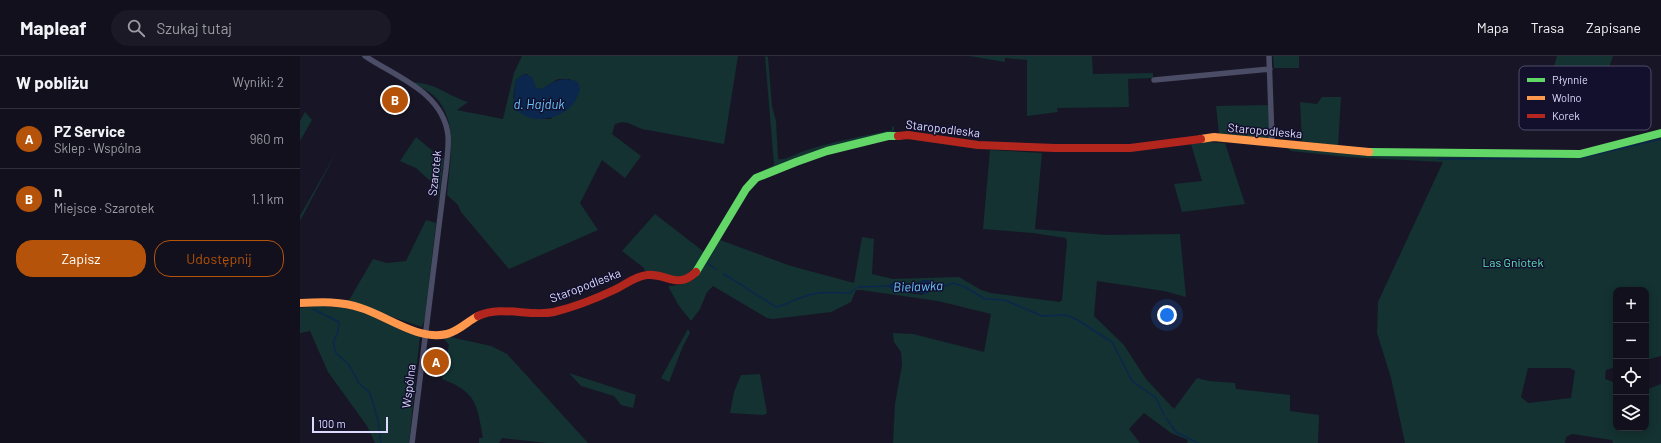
<!DOCTYPE html>
<html lang="pl">
<head>
<meta charset="utf-8">
<style>
  body { margin:0; font-family:Barlow,sans-serif; background:#1b1925; color:#f1f3f6 }
  .controls { position:absolute; right:12px; bottom:12px; display:grid; overflow:hidden; border-radius:8px; box-shadow:0 2px 10px #0003 }
  .controls button { width:36px; height:36px; display:grid; place-items:center; padding:0; border:0; border-bottom:1px solid #31303b; background:#12101c; color:#f1f3f6; font:20px sans-serif }
  .scale { position:absolute; left:12px; bottom:10px; width:76px; box-sizing:border-box; padding-left:4px; border:2px solid #dcdbff; border-top:0; font-size:11px; line-height:14px; white-space:nowrap; color:#dcdbff; -webkit-text-stroke:3px #12102c; paint-order:stroke }
  .you { position:absolute; left:867px; top:259px; width:14px; height:14px; margin:-10px; border:3px solid #fff; border-radius:50%; background:#1a73e8; box-shadow:0 0 0 6px #1a73e833 }
  .badge { display:grid; place-items:center; width:26px; height:26px; border-radius:50%; background:#b45309; color:#fff; font-size:13px; font-weight:700 }
  .pin { position:absolute; translate:-50% -50%; border:2px solid #fff; box-shadow:0 1px 4px #0006 }
  .list { margin:0; padding:0; list-style:none }
  h2 { display:flex; justify-content:space-between; align-items:center; height:52px; margin:0; padding:0 16px; font-size:17px }
  h2 small { font-size:13px; font-weight:400; color:#9c9da3 }
  .list li { display:grid; grid-template-columns:26px 1fr auto; gap:12px; align-items:center; box-sizing:border-box; height:60px; padding:0 16px; border-top:1px solid #31303b }
  .list b { display:block; font-size:15px; white-space:nowrap }
  .list p { margin:0; font-size:13px; white-space:nowrap; color:#9c9da3 }
  .list em { font-size:13px; font-style:normal; color:#9c9da3 }
  .actions { display:flex; gap:8px; padding:12px 16px }
  .actions a { flex:1; padding:9px 0; border:1px solid #b45309; border-radius:16px; text-align:center; font-size:14px; color:#b45309 }
  .actions .main { background:#b45309; color:#fff }
  .icon { flex:none; width:22px; height:22px; fill:none; stroke:currentColor; stroke-width:2; stroke-linecap:round; stroke-linejoin:round }
  .map { position:relative; flex:none; width:1361px; height:387px; overflow:hidden }
  header { display:flex; align-items:center; gap:24px; box-sizing:border-box; height:56px; padding:0 20px; background:#12101c; border-bottom:1px solid #31303b }
  header strong { font-size:19px }
  nav { display:flex; gap:22px; margin-inline-start:auto; font-size:14px }
  .search { width:280px; height:36px; background:#1b1925; display:flex; align-items:center; gap:10px; box-sizing:border-box; padding:0 14px; border-radius:22px; color:#9c9da3; font-size:15px }
  main { display:flex }
  aside { flex:1; background:#12101c }
  .map>svg:first-child { display:block }
  .green { fill:#133231; fill-rule:evenodd }
  .water { fill:#0b274d }
  .lines { fill:none; stroke-linecap:round; stroke-linejoin:round }
  .stream { stroke:#0b274d; stroke-width:1.5 }
  .street { stroke:#4b4c66; stroke-width:5.5 }
  .fast { stroke:#63d668; stroke-width:8 }
  .slow { stroke:#ff974d; stroke-width:8 }
  .jam { stroke:#b3261e; stroke-width:8 }
  .labels { text-anchor:middle; dominant-baseline:central; stroke-width:3; stroke-linejoin:round; paint-order:stroke }
  .street-label { font-size:12px; fill:#dcdbff; stroke:#12102c }
  .park-label { font-size:12px; fill:#5fe7bb; stroke:#12102c }
  .water-label { font-size:13px; font-style:italic; fill:#69c4ff; stroke:#12102c }
  .key { fill:#12102c; stroke:#4f4d6b; stroke-width:1 }
  .key-label { font-size:11px; fill:#dcdbff }
</style>
</head>
<body>
<header>
<strong>Mapleaf</strong>
<div class="search"><svg class="icon" aria-label="search" viewBox="0 0 24 24"><circle cx="10" cy="10" r="6"/><path d="M15 15l6 6"/></svg>Szukaj tutaj</div>
<nav><a>Mapa</a><a>Trasa</a><a>Zapisane</a></nav>
</header>
<main>
<aside>
<h2>W pobliżu<small>Wyniki: 2</small></h2>
<ul class="list">
<li><span class="badge">A</span><div><b>PZ Service</b><p>Sklep · Wspólna</p></div><em>960 m</em></li>
<li><span class="badge">B</span><div><b>n</b><p>Miejsce · Szarotek</p></div><em>1.1 km</em></li>
</ul>
<div class="actions"><a class="main">Zapisz</a><a>Udostępnij</a></div>
</aside>
<div class="map">
<svg width="1361" height="387" viewBox="0 0 1361 387">
  <rect width="100%" height="100%" fill="#181626"/>
  <path class="green" d="M222 0H438L424 88 342 73 328 67 322 66 315 68 312 78 341 100 325 122 302 104 280 147 298 174 209 213 161 156 158 149 147 139C149 109 159 68 137 43 131 36 120 31 112 26 138 28 146 39 168 46L157 54 203 63 214 17ZM224 18H227L236 32 242 33 258 23H271L251 63H236L213 42 216 24Z
    M465 0 468 1 472 50 476 65 478 103C487 105 498 96 507 94 535 85 563 80 592 74V70L594 71V75L450 121 474 109Z
    M669 0H792L793 18 853 17V22L828 23 829 51 757 52 758 56 727 60V4L705 2V6Z
    M973 0H999V12H974Z
    M1257 0H1313L1304 26 1251 20Z
    M1022 41H1041L1038 90 1002 85 1000 46 1017 48Z
    M970 49V83L919 78 916 50Z
    M5 56 12 64 0 85V65Z
    M116 81 141 102H144L136 163 139 133 116 112 100 105Z
    M1361 82V300L1346 304V234H1316V311L1306 314 1305 323 1316 327V372H1346V334L1361 328V387H1313L1312 384 1272 378 1266 381 1265 387H1105L1091 322 1077 277 1078 246 1143 106 1047 101 991 95 985 90 1282 100ZM1228 312H1270L1275 315 1271 342 1228 347 1221 341Z
    M909 86 925 87 945 148 882 156 874 128 902 125 891 88Z
    M38 93 0 165V160Z
    M690 94 742 97 735 173 806 179 880 178 886 241 864 235 797 225 794 260 824 289 846 323 874 353 897 322 909 325 935 327 936 333 990 339V355L1019 359 1018 387H887L888 384 871 377 844 357 829 373 840 387H593L595 348 602 309 601 296 594 286 593 277 613 278 684 296 691 258 638 245 561 234H556L551 246 531 256 473 263 467 262 413 230 407 236 400 253 391 265 379 250 369 232V230C401 228 404 209 420 184L491 210 554 227 562 181 574 183 572 218 593 223 659 221 681 234 691 237 760 246 762 244 767 186 766 182 733 177 683 173ZM624 224 623 239 601 236 589 231 594 227H603L607 230Z
    M355 158 404 196 394 214 382 222 345 215 344 212 322 195Z
    M126 164 136 167 125 262 122 271 48 246 73 203 87 207 106 205Z
    M20 250 52 252 120 279 109 387H75L67 370 28 316 10 275 0 277V252Z
    M388 273 390 277 383 290 369 326 361 322Z
    M150 281 191 290 207 298 288 387H247L202 382 199 387H179V382H183C177 347 176 336 142 323L149 289 144 283Z
    M269 317 336 339 333 352 321 349 314 340 281 330Z
    M460 318 467 357 464 359 430 357 434 336 441 319Z"/>
  <path class="water" d="M224 18 232 21 236 32 242 33C255 25 263 20 278 26L280 34C277 41 274 49 268 53 252 66 225 68 213 49L216 24Z
    M624 224H629L631 229 628 238 601 236 589 232 590 228C596 226 602 226 607 230Z"/>
  <g class="lines">
    <path class="stream" d="M1280 102 1361 83
      M1138 103 1266 102
      M399 202 400 203
      M407 207 416 213
      M424 218 476 251C486 249 493 244 503 241 519 234 533 237 550 237L555 233
      M630 229 641 231 654 227 665 231 685 243 705 244 742 260 766 259 776 263 812 286 832 325 856 342 864 359
      M558 231 590 230
      M13 253 39 266 38 276 33 287 36 297 49 309 59 327 70 337 78 364 81 387
      M866 362 876 376 898 387"/>
    <path class="street" d="M65 0C96 21 143 36 148 79 149 90 147 102 146 113L112 387
      M969 0 972 85
      M854 24 970 13"/>
    <path class="fast" d="M1069 96 1280 98 1361 77
      M396 216 446 133 456 122 496 106 527 95 588 80H598"/>
    <path class="slow" d="M901 83 914 81 1069 96
      M0 247C21 246 41 245 61 252 87 260 118 285 147 278 159 275 168 265 178 260"/>
    <path class="jam" d="M598 80 608 79 678 89 755 92H830L901 83
      M178 260C202 249 229 261 254 256 274 251 295 243 314 234 325 229 335 220 347 219 367 217 377 234 396 216"/>
  </g>
  <g class="labels">
    <g class="street-label">
      <text transform="translate(643 72) rotate(7)">Staropodleska</text>
      <text transform="translate(965 74) rotate(5)">Staropodleska</text>
      <text transform="translate(134 117) rotate(-84)">Szarotek</text>
      <text transform="translate(285 229) rotate(-21)">Staropodleska</text>
      <text transform="translate(108 330) rotate(-83)">Wspólna</text>
    </g>
    <g class="park-label">
      <text x="1213" y="206">Las Gniotek</text>
    </g>
    <g class="water-label">
      <text x="239" y="48">d. Hajduk</text>
      <text transform="translate(618 230) rotate(-2)">Bielawka</text>
    </g>
  </g>
  <rect x="1219" y="10" width="132" height="64" rx="6" class="key"/>
  <rect x="1227" y="22" width="18" height="4" fill="#63d668"/>
  <rect x="1227" y="40" width="18" height="4" fill="#ff974d"/>
  <rect x="1227" y="58" width="18" height="4" fill="#b3261e"/>
  <g class="key-label">
    <text x="1252" y="28">Płynnie</text>
    <text x="1252" y="46">Wolno</text>
    <text x="1252" y="64">Korek</text>
  </g>
</svg>
<div class="controls">
<button>+</button>
<button>−</button>
<button><svg class="icon" aria-label="locate" viewBox="0 0 24 24"><circle cx="12" cy="12" r="6"/><path d="M12 2v4M12 18v4M2 12h4M18 12h4"/></svg></button>
<button><svg class="icon" aria-label="layers" viewBox="0 0 24 24"><path d="M12 4l9 5-9 5-9-5zM3 14l9 5 9-5"/></svg></button>
</div>
<div class="scale">100 m</div>
<div class="you"></div>
<div class="pin badge" style="left:136px;top:306px">A</div>
<div class="pin badge" style="left:95px;top:44px">B</div>
</div>
</main>
</body>
</html>
